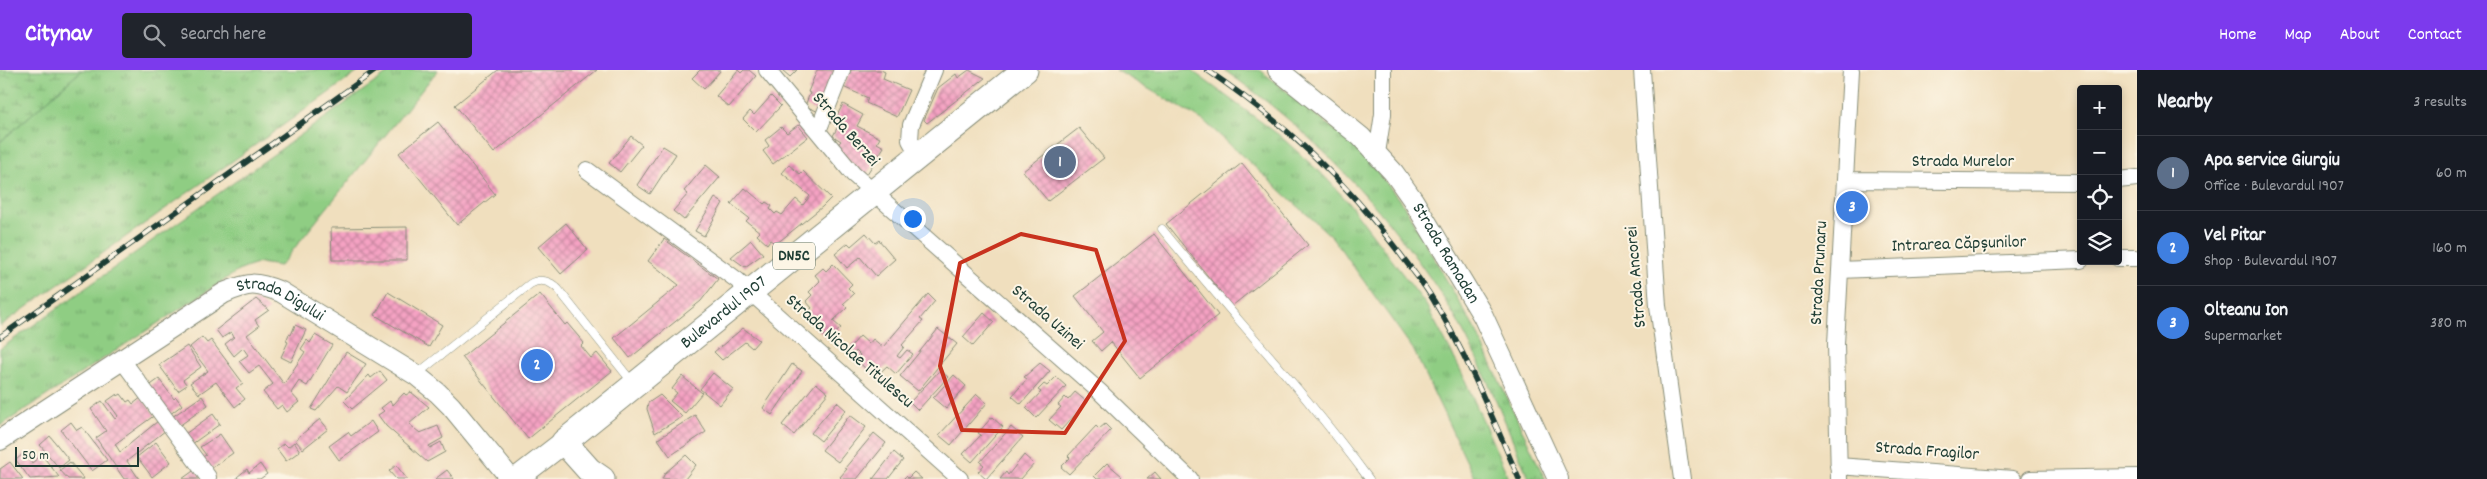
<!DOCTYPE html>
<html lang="en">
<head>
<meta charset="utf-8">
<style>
  body { margin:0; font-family:Dekko,sans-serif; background:#20242c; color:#f1f3f6 }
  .controls { position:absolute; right:15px; top:15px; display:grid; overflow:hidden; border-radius:5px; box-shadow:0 2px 8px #0003 }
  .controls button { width:45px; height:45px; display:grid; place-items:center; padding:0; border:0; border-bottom:1px solid #363941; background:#171b24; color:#f1f3f6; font:25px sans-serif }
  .scale { position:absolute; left:15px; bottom:12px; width:124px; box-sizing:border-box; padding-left:5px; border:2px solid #1f3d34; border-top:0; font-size:14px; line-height:18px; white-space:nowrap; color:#1f3d34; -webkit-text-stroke:4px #fcf5e5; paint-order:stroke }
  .you { position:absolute; left:912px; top:148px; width:18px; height:18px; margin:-12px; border:4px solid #fff; border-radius:50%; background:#1a73e8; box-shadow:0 0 0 8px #1a73e833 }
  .badge { display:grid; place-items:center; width:32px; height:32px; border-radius:50%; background:#7c3aed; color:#fff; font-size:16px; font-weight:700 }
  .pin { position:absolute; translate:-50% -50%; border:2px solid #fff; box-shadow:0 1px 5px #0006 }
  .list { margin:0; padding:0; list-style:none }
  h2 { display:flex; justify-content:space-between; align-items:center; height:65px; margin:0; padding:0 20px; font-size:21px }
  h2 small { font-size:16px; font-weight:400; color:#9ea1a6 }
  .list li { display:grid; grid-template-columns:32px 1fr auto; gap:15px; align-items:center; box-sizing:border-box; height:75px; padding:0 20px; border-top:1px solid #363941 }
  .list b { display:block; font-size:19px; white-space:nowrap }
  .list p { margin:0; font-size:16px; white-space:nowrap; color:#9ea1a6 }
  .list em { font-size:16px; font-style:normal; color:#9ea1a6 }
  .icon { flex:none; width:28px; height:28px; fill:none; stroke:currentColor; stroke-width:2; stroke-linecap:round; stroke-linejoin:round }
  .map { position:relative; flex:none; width:2137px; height:409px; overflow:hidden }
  header { display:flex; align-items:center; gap:30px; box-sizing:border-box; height:70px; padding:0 25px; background:#7c3aed; color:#fff }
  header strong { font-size:24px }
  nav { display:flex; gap:28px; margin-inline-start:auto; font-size:18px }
  .search { width:350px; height:45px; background:#20242c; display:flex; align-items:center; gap:12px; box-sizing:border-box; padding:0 18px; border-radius:5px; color:#9ea1a6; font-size:19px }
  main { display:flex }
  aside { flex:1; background:#171b24 }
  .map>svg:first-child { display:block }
  .grass { fill:url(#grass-tufts); stroke:#57855c }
  .wetland { fill:url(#wetland-marsh); stroke:#57855c }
  .building { fill:url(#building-cross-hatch) }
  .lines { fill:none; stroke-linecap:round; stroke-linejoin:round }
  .service-casing { stroke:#888e79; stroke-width:9 }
  .minor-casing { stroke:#888e79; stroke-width:18 }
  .tertiary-casing { stroke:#888e79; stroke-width:22 }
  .secondary-casing { stroke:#888e79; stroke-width:24 }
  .primary-casing { stroke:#888e79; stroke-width:27 }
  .service { stroke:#fff; stroke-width:8 }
  .minor { stroke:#fff; stroke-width:16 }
  .tertiary { stroke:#fff; stroke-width:20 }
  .secondary { stroke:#fff; stroke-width:22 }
  .primary { stroke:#fff; stroke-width:25 }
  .rail-casing { stroke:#1f3d34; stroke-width:5.5 }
  .rail { stroke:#fcf5e5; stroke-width:4; stroke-dasharray:11; stroke-linecap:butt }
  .marked { fill:none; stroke:#c8321e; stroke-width:4; stroke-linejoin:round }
  .labels { text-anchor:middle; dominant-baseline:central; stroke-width:4; stroke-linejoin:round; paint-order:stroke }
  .shield { fill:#fcf5e5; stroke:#617469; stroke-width:1 }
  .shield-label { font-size:16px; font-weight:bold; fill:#1f3d34 }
  .street-label { font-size:18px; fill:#1f3d34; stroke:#fcf5e5 }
</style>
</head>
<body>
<header>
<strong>Citynav</strong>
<div class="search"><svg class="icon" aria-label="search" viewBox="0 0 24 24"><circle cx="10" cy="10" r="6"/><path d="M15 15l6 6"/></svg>Search here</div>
<nav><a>Home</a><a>Map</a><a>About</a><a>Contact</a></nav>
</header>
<main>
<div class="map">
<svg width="2137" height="409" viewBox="0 0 2137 409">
  <defs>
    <pattern id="grass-tufts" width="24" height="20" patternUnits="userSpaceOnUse" patternTransform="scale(1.25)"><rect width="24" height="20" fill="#8fcd83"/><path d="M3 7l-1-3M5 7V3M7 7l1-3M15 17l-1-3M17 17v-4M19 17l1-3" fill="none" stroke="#74a86c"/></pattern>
    <pattern id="wetland-marsh" width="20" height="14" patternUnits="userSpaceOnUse" patternTransform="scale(1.25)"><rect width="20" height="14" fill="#8fcd83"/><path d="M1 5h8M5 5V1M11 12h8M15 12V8" fill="none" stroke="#74a86c"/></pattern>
    <pattern id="building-cross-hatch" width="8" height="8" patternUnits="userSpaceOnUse" patternTransform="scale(1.25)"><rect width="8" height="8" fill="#f5a2c3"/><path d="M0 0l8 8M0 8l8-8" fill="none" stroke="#c6859f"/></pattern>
  </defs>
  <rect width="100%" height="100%" fill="#fcf5e5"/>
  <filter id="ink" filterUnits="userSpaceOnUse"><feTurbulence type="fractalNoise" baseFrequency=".02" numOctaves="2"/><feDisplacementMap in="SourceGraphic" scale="10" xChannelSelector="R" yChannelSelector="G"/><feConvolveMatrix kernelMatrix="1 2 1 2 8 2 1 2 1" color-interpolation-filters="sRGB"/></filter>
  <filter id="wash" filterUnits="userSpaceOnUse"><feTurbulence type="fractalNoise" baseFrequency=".0096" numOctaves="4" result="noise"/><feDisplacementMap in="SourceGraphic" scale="20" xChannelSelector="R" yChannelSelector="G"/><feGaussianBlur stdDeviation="1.12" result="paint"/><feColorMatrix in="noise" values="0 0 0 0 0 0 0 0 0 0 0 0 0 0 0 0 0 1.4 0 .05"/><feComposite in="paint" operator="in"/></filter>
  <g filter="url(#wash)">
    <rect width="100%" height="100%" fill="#f0dfbe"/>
    <path class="grass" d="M82 0H361L0 256V72Z
      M392 0H438L280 196 259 193 238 201 0 356V279Z
      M1116 0H1191L1279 65 1325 107 1348 132 1426 235 1460 299 1509 409H1475L1413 279 1332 167 1204 51Z
      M1224 0H1260L1352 74 1384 110 1404 136 1477 263 1545 409H1529C1503 347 1478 281 1441 224 1383 136 1311 60 1224 0Z"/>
    <path class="wetland" d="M0 0H82L0 72Z"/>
    <g id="blocks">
      <path class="building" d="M498 0H597L494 83 455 35Z
        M700 0H721L704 19 692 8Z
        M738 0 741 3 744 0H749L756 6 729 37 716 26Z
        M782 0H797L790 7Z
        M817 0H836L819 42 805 36 810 23 808 22Z
        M851 0H881L885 2 883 9 909 20 897 47 866 33 868 28 843 17Z
        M969 0 985 8 927 53 924 50 938 18 956 4 958 8Z
        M771 26 781 36 756 62 743 49 750 41 754 45Z
        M843 34 863 45 857 56 880 68 877 73 884 77 865 107 836 77 841 71 833 66 838 56 833 53Z
        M438 52 495 124 457 155 399 83Z
        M798 55 808 67 773 94 763 81 769 76 765 70 781 57 787 63Z
        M1079 58 1104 88 1048 131 1023 101Z
        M631 66 642 75 620 102 609 93Z
        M663 76 676 84 650 124 637 115Z
        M1242 93 1308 175 1232 236 1166 154Z
        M706 95 720 107 684 150 673 141 688 124 684 121Z
        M789 95 800 104 803 101 831 128 822 137 776 174 770 170 767 174 757 165 760 162 746 151 749 148 731 134 745 118 764 134 766 132 772 136 770 139 775 144 777 142 782 145 796 129 803 135 810 126 782 103Z
        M715 128 723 133 704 166 695 161Z
        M566 153 588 180 561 204 538 177Z
        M407 157V190H332L331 158Z
        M866 163 875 173 879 170 895 189 876 206 860 187 847 198 835 184 848 173 851 176Z
        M1154 164 1218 245 1140 308 1111 272 1101 281 1092 271 1103 262 1075 226Z
        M664 169 718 209 701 231 630 288 614 268 679 215 648 191Z
        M751 170 763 184 745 197 731 187Z
        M833 194 852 214 848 218 854 224 843 234 847 238 833 251 841 258 829 269 803 247 812 238 806 231 812 225 809 222 820 211 815 205 823 198 826 201Z
        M388 222 442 255 429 277 375 245Z
        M540 224 565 255 567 253 584 273 581 276 591 288 597 283 612 301 528 369 462 287Z
        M928 224 935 231 920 249 923 251 902 275 904 277 897 286 900 288 907 280 913 284 896 304 887 296 875 307 856 290 860 285 856 281 854 284 848 280 860 266 869 274 873 269 883 277Z
        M256 229 269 240 255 250 259 256 247 265 284 314 305 282 301 279 307 270 310 273 315 265 332 275 307 316 299 311 291 323 299 332 287 342 282 335 277 339 263 322 273 314 259 296 249 303 239 291 248 285 243 278 234 286 225 274 234 267 231 262 222 268 216 260Z
        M984 243 994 252 973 276 963 267Z
        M295 255 306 260 291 292 281 287 288 272 286 271 289 264 291 265Z
        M743 258 759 270 752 278 745 272 722 290 714 282Z
        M938 259 957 274 918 321 900 306Z
        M202 267 207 273 211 270 243 313 236 318 245 329 235 337 216 312 199 324 190 313 208 301 190 277Z
        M187 276 201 297 183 310 187 315 178 321 159 295Z
        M346 282 366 294 347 322 338 316 316 341 311 339Z
        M1040 293 1050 301 1021 334 1012 326 1027 309 1024 307Z
        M792 294 802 301 772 345 763 338Z
        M940 300 948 307 918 340 910 332Z
        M380 301 387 310 352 339 344 331 369 305 371 308Z
        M713 303 733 319 720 335 700 319Z
        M954 305 966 316 946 339 933 328Z
        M682 306 702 323 685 343 670 331 677 323 672 319Z
        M1056 307 1066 316 1036 348 1026 338 1041 322 1038 320 1044 314 1047 316Z
        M159 309 174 329 176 327 182 335 169 345 148 317Z
        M816 313 828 323 794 365 782 355Z
        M411 322 429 337 409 354 420 363 438 356 443 368 429 376 430 378 441 372 445 382 427 392 386 356 378 345 384 341 381 338 390 331 393 335 404 323 406 325Z
        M1075 322 1087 332 1061 360 1049 350 1061 337 1058 335 1065 327 1068 330Z
        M117 324 118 326 121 324 127 332 130 330 133 334 142 327 155 345 115 374 120 382 158 351 166 360 127 391 139 409H124L96 368 106 361 91 339 102 331 115 349 118 346 107 331Z
        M977 324 987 333 951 375 939 365Z
        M660 325 682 347 655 363 647 339 648 333Z
        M202 326 208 335 179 356 172 347Z
        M837 332 846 340 821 371 811 363Z
        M213 344 220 354 192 374 185 364Z
        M695 345 706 362 670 386 658 369Z
        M850 345 866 357 838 392 822 380Z
        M992 347 1003 357 972 392 963 384 981 365 978 363Z
        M320 349 328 359 303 379 295 370Z
        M371 351 378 362 339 390 329 376 348 362 351 366Z
        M71 352 77 360 82 357 107 390 92 401 61 360Z
        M1105 354 1111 360 1069 404 1061 397 1070 388 1068 386 1096 356 1099 359Z
        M1011 357 1023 367 986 409 978 402 984 395 980 392Z
        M874 363 886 373 857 409H842L840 407 847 399 845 398Z
        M220 364 233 383 209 400 201 388 206 385 200 377Z
        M50 366 69 390 59 398 40 375Z
        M156 372 171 392 152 407 137 387Z
        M294 372 300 381 286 391 277 379 284 373 288 377Z
        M894 382 903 390 888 409H873Z
        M24 383 32 393 42 385 59 407 30 409 16 390Z
        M686 385 696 395 685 409H662L665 403Z
        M1024 385 1034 394 1021 409H1000L1006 402 1008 405Z
        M10 392 23 409H0V399Z
        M70 392 84 409H68L60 400Z
        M1107 393 1122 406 1119 409H1097L1094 406Z
        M260 394 267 404 260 409H238L237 407 247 399 249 403Z
        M396 395 407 409H396L389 401Z
        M196 399 201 407 198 409H182Z
        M447 400 454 409H435Z
        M914 402 922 409H903L906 406 908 408Z
        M1155 402 1161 409H1147Z"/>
    </g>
  </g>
  <g filter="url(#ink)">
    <use href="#blocks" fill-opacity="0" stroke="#888e79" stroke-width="1"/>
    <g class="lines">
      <g class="service-casing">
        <path id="service" d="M1162 159C1230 243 1305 322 1369 409
          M417 304 530 214C540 208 550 211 558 219L633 313"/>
      </g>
      <g class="minor-casing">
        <path id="minor" d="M767 0 853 104 1100 322 1190 409
          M1642 0 1658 236 1682 409
          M818 61 842 0
          M1377 83 1383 44V0
          M919 86 910 70 911 55 934 0
          M587 100 737 210 960 409
          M1845 110 2081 112
          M2118 110 2137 108
          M2118 188H2136
          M1840 200 2081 190
          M122 290 208 407
          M1838 396 2013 409
          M1839 409 1836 274 1851 0
          M2030 409 2137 407"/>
      </g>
      <g class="tertiary-casing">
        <g id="tertiary">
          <path id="s1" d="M1278 0 1361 67 1394 103 1413 130 1483 246 1558 409"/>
          <path id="s2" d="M0 370 224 223C250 212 255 212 281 222L416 305 438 323 451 336 511 409"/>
        </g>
      </g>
      <g class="secondary-casing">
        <path id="secondary" d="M516 409 564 372"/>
      </g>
      <g class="primary-casing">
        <g id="primary">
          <path id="s3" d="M602 409 589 400 564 372 1025 0"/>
        </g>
      </g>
      <use href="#service" class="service"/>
      <use href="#minor" class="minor"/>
      <use href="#tertiary" class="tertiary"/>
      <use href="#secondary" class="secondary"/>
      <use href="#primary" class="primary"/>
      <g class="rail-casing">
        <path id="rail" d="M1207 0C1286 54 1344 109 1401 185 1412 200 1425 215 1434 231 1468 287 1493 349 1519 409
          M0 267 376 0"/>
      </g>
      <use href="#rail" class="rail"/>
    </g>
  </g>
  <path class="marked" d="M1021 164 1096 180 1125 271 1065 363 962 360 940 296 960 193Z"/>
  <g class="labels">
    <rect class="shield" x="773" y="172.5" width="42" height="27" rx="4"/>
    <g class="shield-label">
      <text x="794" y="186">DN5C</text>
    </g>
    <g class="street-label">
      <text transform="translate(845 60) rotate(49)">Strada Berzei</text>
      <text x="1963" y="92">Strada Murelor</text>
      <text transform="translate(1959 175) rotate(-2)">Intrarea Căpșunilor</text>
      <text stroke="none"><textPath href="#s1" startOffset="251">Strada Ramadan</textPath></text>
      <text transform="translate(1820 203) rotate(-87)">Strada Prunaru</text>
      <text transform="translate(1637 207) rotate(-95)">Strada Ancorei</text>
      <text stroke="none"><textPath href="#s2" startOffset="329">Strada Digului</textPath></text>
      <text stroke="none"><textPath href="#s3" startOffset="259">Bulevardul 1907</textPath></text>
      <text transform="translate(1047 248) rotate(41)">Strada Uzinei</text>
      <text transform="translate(849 282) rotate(41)">Strada Nicolae Titulescu</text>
      <text transform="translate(1927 382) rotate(4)">Strada Fragilor</text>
    </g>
  </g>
</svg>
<div class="controls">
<button>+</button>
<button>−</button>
<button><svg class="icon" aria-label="locate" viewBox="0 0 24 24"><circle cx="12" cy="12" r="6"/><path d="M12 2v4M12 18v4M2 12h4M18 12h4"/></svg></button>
<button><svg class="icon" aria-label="layers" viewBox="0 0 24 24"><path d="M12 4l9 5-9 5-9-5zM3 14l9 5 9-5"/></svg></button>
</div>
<div class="scale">50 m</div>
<div class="you"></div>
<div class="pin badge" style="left:1060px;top:92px;background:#5c6f8a">1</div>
<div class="pin badge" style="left:537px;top:295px;background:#3f7fe0">2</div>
<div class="pin badge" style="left:1852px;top:137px;background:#3f7fe0">3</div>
</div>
<aside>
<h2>Nearby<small>3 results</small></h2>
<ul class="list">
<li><span class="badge" style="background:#5c6f8a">1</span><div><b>Apa service Giurgiu</b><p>Office · Bulevardul 1907</p></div><em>60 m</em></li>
<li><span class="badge" style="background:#3f7fe0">2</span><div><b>Vel Pitar</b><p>Shop · Bulevardul 1907</p></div><em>160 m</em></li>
<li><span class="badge" style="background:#3f7fe0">3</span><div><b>Olteanu Ion</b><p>Supermarket</p></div><em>380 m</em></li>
</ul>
</aside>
</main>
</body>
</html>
